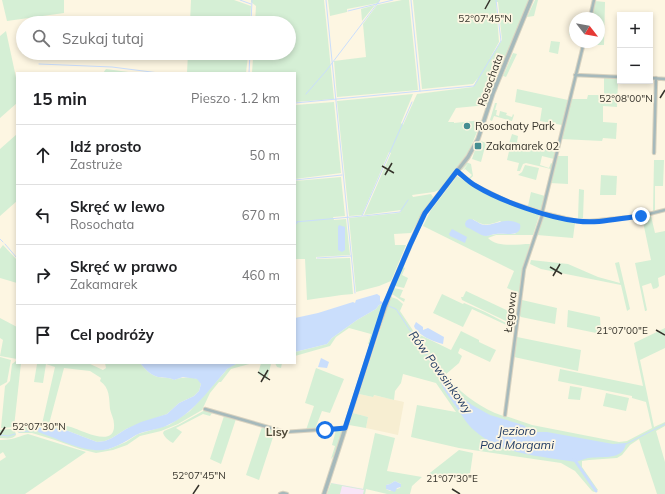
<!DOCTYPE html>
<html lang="pl">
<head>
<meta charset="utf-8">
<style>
  body { margin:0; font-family:Mulish,sans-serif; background:#f6f6f6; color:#202124 }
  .controls { position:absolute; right:12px; top:12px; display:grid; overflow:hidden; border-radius:0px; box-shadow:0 2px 6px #0003 }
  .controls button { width:36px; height:36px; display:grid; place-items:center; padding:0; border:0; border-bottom:1px solid #e0e0e0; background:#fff; color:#202124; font:20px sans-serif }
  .compass { position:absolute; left:569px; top:12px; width:36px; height:36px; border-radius:50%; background:#fff; box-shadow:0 2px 6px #0003; rotate:121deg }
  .stop { position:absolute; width:12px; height:12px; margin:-9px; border:3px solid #1a73e8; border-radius:50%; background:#fff }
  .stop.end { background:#1a73e8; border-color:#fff; box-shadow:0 1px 4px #0008 }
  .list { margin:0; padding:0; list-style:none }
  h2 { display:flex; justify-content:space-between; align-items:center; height:52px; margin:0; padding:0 16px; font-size:17px }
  h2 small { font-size:13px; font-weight:400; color:#757577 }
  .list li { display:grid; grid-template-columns:26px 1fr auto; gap:12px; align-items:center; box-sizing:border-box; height:60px; padding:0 16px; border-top:1px solid #e0e0e0 }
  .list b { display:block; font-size:15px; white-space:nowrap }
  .list p { margin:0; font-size:13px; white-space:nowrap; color:#757577 }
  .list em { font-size:13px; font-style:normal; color:#757577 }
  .icon { flex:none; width:22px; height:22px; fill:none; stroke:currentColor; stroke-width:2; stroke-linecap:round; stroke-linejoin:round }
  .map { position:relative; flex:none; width:665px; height:494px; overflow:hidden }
  .search { position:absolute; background:#fff; box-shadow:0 2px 6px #0003; left:16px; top:16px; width:280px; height:44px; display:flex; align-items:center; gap:10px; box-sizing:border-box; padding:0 14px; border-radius:22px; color:#757577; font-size:15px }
  .panel { position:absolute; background:#fff; box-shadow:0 2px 6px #0003; left:16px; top:72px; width:280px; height:292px; border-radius:0px }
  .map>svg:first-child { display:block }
  .built { fill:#f7eed2 }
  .education { fill:#f8e6f7 }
  .green { fill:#d5efd5; fill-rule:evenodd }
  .water { fill:#cadefc }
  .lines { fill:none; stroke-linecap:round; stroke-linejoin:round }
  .stream { stroke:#cadefc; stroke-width:1 }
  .canal { stroke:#cadefc; stroke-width:3 }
  .minor-casing { stroke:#d9d3c1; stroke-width:4.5 }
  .tertiary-casing { stroke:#d9d3c1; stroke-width:5.5 }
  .minor { stroke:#a6b9bb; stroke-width:2.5 }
  .tertiary { stroke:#a6b9bb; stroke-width:3.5 }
  .route { stroke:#1a73e8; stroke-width:5 }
  .ticks { fill:none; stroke:#35332b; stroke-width:1.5 }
  .poi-dot { fill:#458d91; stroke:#fdf6e2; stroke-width:1.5 }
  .labels { text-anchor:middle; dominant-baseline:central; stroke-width:3.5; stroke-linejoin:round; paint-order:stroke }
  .street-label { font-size:11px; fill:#35332b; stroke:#fdf6e2 }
  .poi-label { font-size:11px; fill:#35332b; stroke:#fdf6e2; text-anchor:start }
  .water-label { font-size:12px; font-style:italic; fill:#223c64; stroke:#fdf6e2 }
  .neighbourhood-label { font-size:12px; font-weight:bold; fill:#4f4938; stroke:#fdf6e2 }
  .ticks-label { font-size:10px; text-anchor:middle; fill:#35332b; stroke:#fdf6e2; stroke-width:3.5; stroke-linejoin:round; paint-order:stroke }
</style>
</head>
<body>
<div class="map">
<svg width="665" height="494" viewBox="0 0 665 494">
  <rect width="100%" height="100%" fill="#fdf6e2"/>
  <path class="built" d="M359 394 373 397V395L404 402 398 435 366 428 368 417 353 413Z"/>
  <path class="education" d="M332 483 366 489 365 494H328Z"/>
  <path class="green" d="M2 0H64V13L7 21Z
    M191 0H234L251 6 250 23H190Z
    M251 0H324L334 99 295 102V73H252L253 58 248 55 246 73H187L188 53H289V23H255L256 6 251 2Z
    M328 0H380L378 3 347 9V12L330 16Z
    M402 0H409L418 90 337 97 334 61 366 57 363 24 377 5Z
    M413 0H529L493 87 490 90 487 105 456 108 448 122H454V123L482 120 469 151 441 189 434 192 412 195 413 197 431 194 433 197 411 233 394 234 395 245H406L391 281 379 286 356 292 349 218 398 213 401 212V210L364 215 391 153 389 152 362 215 349 216 337 101 413 94 401 123 403 125 417 94 473 87 478 78 473 84 422 89ZM496 2H498L502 40 489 60 499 42Z
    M535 0H538L534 16 527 17Z
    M595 1 605 2 604 45H585V42H599V18H591Z
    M375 5 362 21 361 9Z
    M570 23 575 24V35H569Z
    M6 31 17 82V103L0 118V36Z
    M551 41 560 42 558 54 549 52Z
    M513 53 517 54 506 77 503 76Z
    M106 69 136 73H103Z
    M604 78H617L618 79 617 107 603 106V122L617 123 616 139 603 138 602 141 561 139 571 99H587L588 95H604Z
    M517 89 568 100 562 125 540 121 542 108 515 102Z
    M334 102 341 173 295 179V105Z
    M495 103H497L495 110H497L496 115 499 116 500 111 507 113 506 115 512 117 513 114 514 115 512 121 494 116 492 121 490 120Z
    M17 134V201L0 216V149Z
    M512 134 518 136 517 142 555 152 554 159 542 156 540 165 549 168 551 163 553 164 551 169 526 163 523 164 520 171H517L519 163 507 160 510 147H508Z
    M665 135 663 186H655V211H653L654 160H664Z
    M481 141 486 143 481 162 472 159 475 150Z
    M557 156H568V184L550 183Z
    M466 162 471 164 473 176 470 179 469 178 472 175 465 169 462 172 468 164 462 170 461 169Z
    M525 165 539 168 536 180 518 175 522 172Z
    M601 175 617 176 616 195H600Z
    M457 176 477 189 511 204 540 213 533 235H496L488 238C497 248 518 244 530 244L524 264 519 293 507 288 514 271 423 226 431 210ZM473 219C484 227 488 225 500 221L516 234H497L485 236Z
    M341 177 345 216 333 217 334 220 346 219 350 255 316 257V259L350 258 353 294C337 295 323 298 307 300L305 259H295V181Z
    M579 189 584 190 583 218H578Z
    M531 192 545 196 541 210 528 206Z
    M543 215 575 223 573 238 537 235Z
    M651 216 655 233 665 231V275L658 278 659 286 657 288 653 289 651 283 642 286 647 310 646 311H645L635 263 651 260 642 217Z
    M3 245 17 260V283L0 278V249Z
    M531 260 568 264 598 277 620 283 615 263 619 262 630 309 627 311 621 285 541 269 530 264Z
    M403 267 405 268 402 275 408 278 404 288 395 286Z
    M394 288 403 290 400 297 405 299 404 302 392 294Z
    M466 291 517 315 515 323 508 322 462 300 461 297H463Z
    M442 294 463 304 464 303 485 312 508 324 515 325V329L472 309 463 327 433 313Z
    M391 297 397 299 403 304 400 311 414 332 451 350 461 331 479 340V342L496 350 490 362 460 348 458 353 462 356 459 363 445 375C459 391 475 404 495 413 499 414 502 416 506 416L532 425 619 442 627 441 652 428 646 402 632 398V396L558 381 560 369 643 386 634 343 665 328V348L640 360 654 427 665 422V426L656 431 665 462V494H657L639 439 630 445 622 455 617 458 589 460 582 461V467L598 490 594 492 592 491 575 471 561 463 459 448 411 437 417 405 456 412 436 383 403 374 401 383 395 391 394 400 374 395 373 397 359 394Z
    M522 300 557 308 555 324 521 317 519 315Z
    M382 304 381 310 370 345 368 344 371 334 349 328 336 337 330 346 295 356V352L327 344 332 338 357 320 376 309 379 305Z
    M568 310 600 317 601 334 567 327Z
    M0 318 17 327V359L0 356 3 340 0 338Z
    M517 337 581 350 578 371 514 357Z
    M0 357 11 360 7 382 0 386Z
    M16 361 17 363H21L14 427 1 428 5 386 10 381 12 364Z
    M33 363H88L103 370 106 368 105 363H140C145 369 150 375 158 377 163 378 169 377 174 380 183 377 188 377 198 379L201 384 199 391 194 396 179 403 167 414 126 429 112 438 105 441 97 442 63 429 41 428 38 431 95 450 109 449 126 442 138 434 169 425 190 411 224 373C230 362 242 363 253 363L231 369 221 382H219L210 393 202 410 178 424 161 431 140 436 127 445 113 450 96 453 80 449 55 440 32 433H19L17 431 18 428C26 426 34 427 42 424L55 367 46 364 43 383 34 382 37 364ZM64 368 90 371 101 378 100 381C110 388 109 398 110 409 111 414 114 419 114 424 116 449 81 430 71 427 64 425 57 424 49 424Z
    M261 363H282L281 368 277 367 275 363 271 364 267 380 258 374Z
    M316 368 344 379 330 413 322 411 315 429 306 430 314 406 305 403Z
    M570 386 582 388 580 400 568 399Z
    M606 393 629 398 626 411 603 406Z
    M205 410 212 413 210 416 203 414 176 428 182 432 173 443C168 440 165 438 163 433L164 431 178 425Z
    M353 413 368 417 366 428 349 425Z
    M224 416 236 419 221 464 210 459Z
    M262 427 275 431 259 480 246 475Z
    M11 429 15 431 16 435C12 440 6 438 0 438V430Z
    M341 429 342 433 335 455 331 459 335 446 332 445 336 430Z
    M375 433 395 438 387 471 422 477 412 486 410 494H387L366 489 365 494H363L364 490 342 486 340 494H327L331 483 363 489ZM395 481 401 484 400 488 390 491 386 489V485L390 484Z
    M28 434 86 452 25 494H0V461L6 457 3 452 0 454V440C12 440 17 437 28 434Z
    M459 450 473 453 469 481 426 476Z"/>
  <path class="water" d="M469 219C476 219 480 226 487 225 500 223 507 217 520 224 523 238 504 233 496 234 493 234 489 236 486 236 481 236 472 229 466 227L465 224 466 221Z
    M339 225 345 227V250L342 252 338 250V227Z
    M452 229 467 237 465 243 450 236 449 234Z
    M377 294 380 296V301L383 302 382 304 379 305 376 309 357 320 332 338 327 344 295 352V318L318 313 353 302 355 303 356 300Z
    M416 322 423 327V330L428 328 444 337 443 344C434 342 417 335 414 326Z
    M321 358 329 362 327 368 318 367Z
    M140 363H238L227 369 224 373C207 392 192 414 168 425 158 430 146 430 136 435 123 443 110 452 94 450 74 448 56 438 38 432L39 428H41L63 429 97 442 105 441 112 438 126 429 141 422 167 414 179 403 194 396 199 391 201 384 197 379 183 377 174 380C169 377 163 378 158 377 150 375 145 369 140 363Z
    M440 375 454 391 472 405 490 415 523 425 534 432H547L613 444 626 443C624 461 600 456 588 458 583 459 580 461 576 462 541 456 502 455 475 431 466 424 461 413 454 404 449 396 439 386 440 375Z
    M395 481 401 484V487L397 488 395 492 386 489V485L390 484Z"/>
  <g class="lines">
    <path class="stream" d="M240 0 251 4
      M326 0 355 293
      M411 0 420 91
      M348 11 393 0
      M251 23 252 0
      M39 64 112 67 159 73
      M249 73 250 53
      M306 94 326 71 380 0
      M295 103 474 86 501 41 496 0
      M295 180 342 175
      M363 216 400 212 408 200
      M295 222 362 216 412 102
      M295 225 298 222
      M0 239 3 242
      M5 244 17 258
      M317 258 351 256
      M381 303 396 309 440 376
      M19 432 39 430
      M0 435 8 436 15 434
      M626 444 665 424"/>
    <path class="canal" d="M574 459 596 491"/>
    <g class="minor-casing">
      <path id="minor" d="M590 18 594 0
        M575 75 620 77
        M650 78 665 79
        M654 153 656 78
        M457 171 474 185 509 202 543 213 577 221H590L641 216 665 210
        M542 213 584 42
        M205 409 285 432 345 428
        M505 415 524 269 543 213
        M280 494 283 493 287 494"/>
    </g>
    <g class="tertiary-casing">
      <path id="tertiary" d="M324 494 376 333 392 287 423 215 468 157 478 139 493 93 531 0"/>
    </g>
    <use href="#minor" class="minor"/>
    <use href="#tertiary" class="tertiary"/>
  </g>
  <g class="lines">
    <path class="route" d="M325 430 345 428 384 306 410 245 425 213 457 171C463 176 469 182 476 186 501 201 548 218 577 221 598 224 620 218 641 216"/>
  </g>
  <path class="ticks" d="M485 9 490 0M660 98 665 90M382 166 394 173M385 175 392 163M550 267 562 274M553 276 560 264M656 330 665 335M258 372 270 380M261 382 268 370M0 435 5 427M452 489 460 494M193 494 199 485"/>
  <g class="poi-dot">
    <circle cx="467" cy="126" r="4"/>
    <rect x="474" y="142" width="8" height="8" rx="2"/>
  </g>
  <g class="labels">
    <g class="street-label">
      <text transform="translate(490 80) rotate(-70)">Rosochata</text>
      <text transform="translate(510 312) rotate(-83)">Łęgowa</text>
    </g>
    <g class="poi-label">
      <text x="475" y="126">Rosochaty Park</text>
      <text x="486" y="146">Zakamarek 02</text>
    </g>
    <g class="water-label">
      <text transform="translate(441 372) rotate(54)">Rów Powsinkowy</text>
      <text x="517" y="430">Jezioro<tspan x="517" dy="14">Pod Morgami</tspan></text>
    </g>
    <g class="neighbourhood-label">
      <text x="277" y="431">Lisy</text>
    </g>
  </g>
  <g class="ticks-label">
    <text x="485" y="22">52°07'45"N</text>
    <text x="626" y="102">52°08'00"N</text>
    <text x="622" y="334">21°07'00"E</text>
    <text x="39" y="430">52°07'30"N</text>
    <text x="199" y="479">52°07'45"N</text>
    <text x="452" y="482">21°07'30"E</text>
  </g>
</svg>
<div class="controls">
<button>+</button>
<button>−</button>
</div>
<svg class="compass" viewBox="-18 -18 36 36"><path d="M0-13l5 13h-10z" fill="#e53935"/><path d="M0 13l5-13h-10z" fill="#757577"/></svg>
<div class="stop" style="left:325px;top:430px"></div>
<div class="stop end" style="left:641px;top:216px"></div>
<div class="search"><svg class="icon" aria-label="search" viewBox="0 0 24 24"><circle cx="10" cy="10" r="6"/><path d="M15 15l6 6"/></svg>Szukaj tutaj</div>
<section class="panel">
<h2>15 min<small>Pieszo · 1.2 km</small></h2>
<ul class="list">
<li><svg class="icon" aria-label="ahead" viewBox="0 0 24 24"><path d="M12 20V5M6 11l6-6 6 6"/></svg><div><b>Idź prosto</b><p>Zastruże</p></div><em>50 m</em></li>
<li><svg class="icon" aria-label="left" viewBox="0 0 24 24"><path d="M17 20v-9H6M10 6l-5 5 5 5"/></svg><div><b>Skręć w lewo</b><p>Rosochata</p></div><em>670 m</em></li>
<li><svg class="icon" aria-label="right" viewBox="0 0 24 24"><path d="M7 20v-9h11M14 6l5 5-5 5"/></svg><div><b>Skręć w prawo</b><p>Zakamarek</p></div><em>460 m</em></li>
<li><svg class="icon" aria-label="arrive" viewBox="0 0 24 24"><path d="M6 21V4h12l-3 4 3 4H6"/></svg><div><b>Cel podróży</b></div></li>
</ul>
</section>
</div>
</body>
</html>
